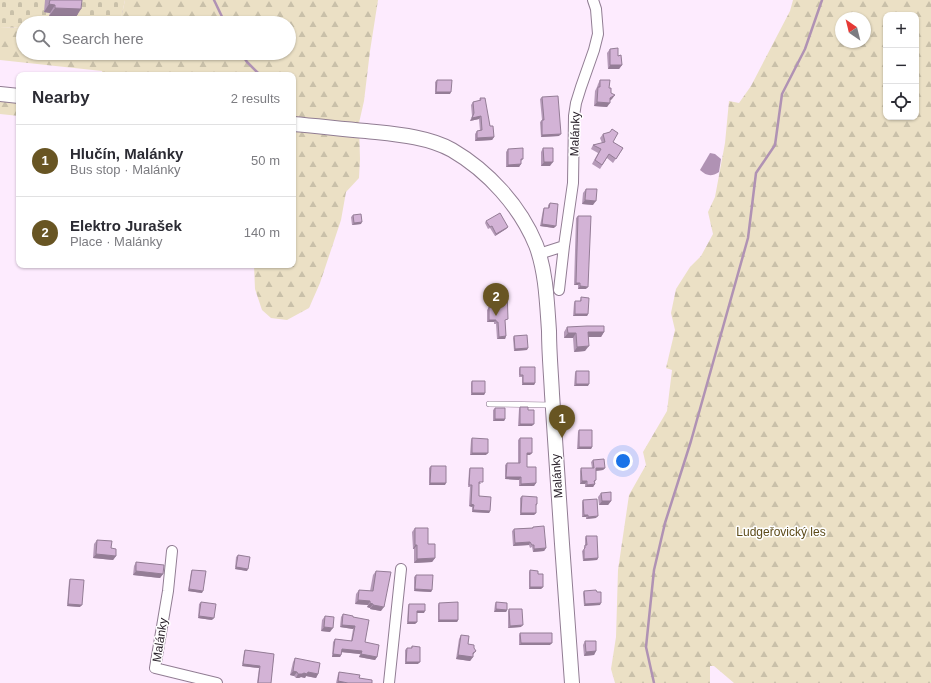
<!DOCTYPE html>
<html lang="en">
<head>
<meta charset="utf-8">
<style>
  body { margin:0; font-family:Arial,sans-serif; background:#f2f2f3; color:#2b2b33 }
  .controls { position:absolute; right:12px; top:12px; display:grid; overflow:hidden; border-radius:8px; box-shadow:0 1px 3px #0004 }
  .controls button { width:36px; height:36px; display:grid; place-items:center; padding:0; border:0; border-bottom:1px solid #e1e1e2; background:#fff; color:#2b2b33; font:20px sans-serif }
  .compass { position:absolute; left:835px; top:12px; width:36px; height:36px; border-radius:50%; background:#fff; box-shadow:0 1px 3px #0004; rotate:325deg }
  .you { position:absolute; left:623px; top:461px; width:14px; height:14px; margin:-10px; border:3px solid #fff; border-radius:50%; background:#1a73e8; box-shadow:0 0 0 6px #1a73e833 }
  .badge { display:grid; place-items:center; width:26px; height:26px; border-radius:50%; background:#685523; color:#fff; font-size:13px; font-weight:700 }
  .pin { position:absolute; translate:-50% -33px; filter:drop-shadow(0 1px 2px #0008) }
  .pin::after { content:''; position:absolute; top:21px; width:14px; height:12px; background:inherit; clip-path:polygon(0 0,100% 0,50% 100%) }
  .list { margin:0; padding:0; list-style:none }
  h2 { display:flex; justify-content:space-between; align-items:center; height:52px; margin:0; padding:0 16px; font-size:17px }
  h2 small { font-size:13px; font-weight:400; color:#7c7c81 }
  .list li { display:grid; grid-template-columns:26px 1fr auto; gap:12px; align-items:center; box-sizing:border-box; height:72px; padding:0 16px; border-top:1px solid #e1e1e2 }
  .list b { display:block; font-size:15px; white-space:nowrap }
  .list p { margin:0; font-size:13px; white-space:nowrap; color:#7c7c81 }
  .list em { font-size:13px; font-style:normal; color:#7c7c81 }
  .icon { flex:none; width:22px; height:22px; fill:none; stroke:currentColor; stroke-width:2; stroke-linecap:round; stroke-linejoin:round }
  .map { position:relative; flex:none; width:931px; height:683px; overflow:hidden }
  .search { position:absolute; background:#fff; box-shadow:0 1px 3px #0004; left:16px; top:16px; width:280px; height:44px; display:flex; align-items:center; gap:10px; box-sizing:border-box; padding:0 14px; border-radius:22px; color:#7c7c81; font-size:15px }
  .panel { position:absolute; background:#fff; box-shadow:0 1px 3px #0004; left:16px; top:72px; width:280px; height:196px; border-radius:8px }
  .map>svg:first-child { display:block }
  .forest { fill:url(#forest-firs); fill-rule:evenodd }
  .cemetery { fill:url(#cemetery-stones) }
  .water { fill:#b092b4 }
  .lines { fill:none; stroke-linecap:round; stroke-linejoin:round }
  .stream { stroke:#b092b4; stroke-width:2.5 }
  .lane-casing { stroke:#917d93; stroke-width:6 }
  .street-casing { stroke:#917d93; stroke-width:12 }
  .secondary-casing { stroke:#917d93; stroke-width:16 }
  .lane { stroke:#fff; stroke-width:5 }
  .street { stroke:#fff; stroke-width:10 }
  .secondary { stroke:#fff; stroke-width:14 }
  .wall { fill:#b59ab8 }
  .shaded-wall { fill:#947d96 }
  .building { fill:#d3b3d6; stroke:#947d96 }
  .labels { text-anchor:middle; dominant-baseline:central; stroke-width:3; stroke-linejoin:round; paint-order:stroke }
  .street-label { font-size:12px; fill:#261e27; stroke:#fff }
  .park-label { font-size:12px; fill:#5d4b19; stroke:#fff }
</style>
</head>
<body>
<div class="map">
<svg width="931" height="683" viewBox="0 0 931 683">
  <defs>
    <pattern id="forest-firs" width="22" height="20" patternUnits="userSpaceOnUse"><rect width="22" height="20" fill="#ebe0c5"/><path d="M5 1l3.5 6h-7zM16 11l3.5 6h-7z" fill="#c9c0a9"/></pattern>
    <pattern id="cemetery-stones" width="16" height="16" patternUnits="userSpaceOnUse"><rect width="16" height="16" fill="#ebe0c5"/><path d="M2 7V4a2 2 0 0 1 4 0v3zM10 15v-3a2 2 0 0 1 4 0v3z" fill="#c9c0a9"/></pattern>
  </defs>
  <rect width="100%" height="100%" fill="#fdebfe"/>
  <path class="forest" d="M125 0H378L370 51 364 101 359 123 360 159 359 178 346 192 341 220 320 283 309 308 287 320 271 318 262 310 255 289 254 265H293V75H102V71L0 60V27L23 28V53H289V23H120Z
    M793 0H931V683H734L714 666H710V683H615L611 669 616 637 618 570 629 495 646 465 643 452 667 411 672 370 666 368 675 330 671 313 676 289 690 267 701 256 713 234 708 212 715 197 725 143 729 101 739 103 751 86 790 11ZM886 15H916V117H886ZM841 18H865V42H841Z
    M0 94 19 96V116L0 114Z"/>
  <path class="cemetery" d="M0 0H125L120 23H23V28L0 27Z"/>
  <path class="water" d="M710 153 715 154 721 159 719 172C711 177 707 176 700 170Z"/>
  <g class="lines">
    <path class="stream" d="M214 0 225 23
      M241 53 247 62 260 75
      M654 683 646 647 654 570 665 523 691 441 748 238 756 173 775 145 782 94 805 49 822 0"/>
    <g class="lane-casing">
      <path id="lane" d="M489 404 552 405"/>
    </g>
    <g class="street-casing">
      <path id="street" d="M539 254 564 246 573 183 574 116 576 103 581 87 594 50 598 34 596 9 593 0
        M559 290 564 246
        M172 551 168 591 155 668 217 683
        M389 683 401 569"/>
    </g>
    <g class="secondary-casing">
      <path id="secondary" d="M0 94 19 96
        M293 124C317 126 342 129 366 131 393 134 427 136 452 150 488 171 520 206 536 245 546 271 547 303 549 331 549 352 551 373 552 394 558 490 565 587 572 683"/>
    </g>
    <use href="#lane" class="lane"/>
    <use href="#street" class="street"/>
    <use href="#secondary" class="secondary"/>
  </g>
  <path class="wall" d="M45 0H82L76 17 49 16 50 13 44 12Z
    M610 49 618 56 622 65 619 69H608L607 53Z
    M437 80 450 94H435V82Z
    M600 80 609 88 611 93 612 99 610 100 607 107 594 106 595 91 597 87 598 84Z
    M542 97 559 136 541 137 540 122 542 120 540 99Z
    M480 98 494 137 492 140 475 141V134L477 131H480L479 119 470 121 472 116 471 105 473 102 479 101Z
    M603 134 613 142 623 148 613 163 607 158 600 169 592 164 598 153 591 149 593 145 602 143 600 138Z
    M543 148 550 166H541V152Z
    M508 149 523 159 521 161V164L519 167H506V152Z
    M586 189 593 205 582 204 583 193Z
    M550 203 554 228 540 226 543 210 544 208H548V205Z
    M353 215 361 224 352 225 351 217Z
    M578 216 586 289H578V285H574L576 218Z
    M486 221 508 227 506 229 495 236 490 228 488 229 485 223Z
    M494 291 505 322 506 336 505 339H497L496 324H494V322H487V310L489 307H492V293Z
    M581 297 588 314 587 316H573L574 303 575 301H580Z
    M567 327 604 332 601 337H588L585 351 574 352 573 338H564V332Z
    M514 336 527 350 514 351 513 338Z
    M520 367 535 383 534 385H522V377H519V369Z
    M576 371 588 386H574L575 373Z
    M472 381 485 393 484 395H471V383Z
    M520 407 528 410 532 426H518L519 409Z
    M495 408 505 419 504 421H493V410Z
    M579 430 592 447 591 449H577L578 432Z
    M472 438 486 455H470L471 440Z
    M520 438 530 455H527V467L536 483 534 486H519V480L505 479V465L507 463H518V440Z
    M593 460 605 468 603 470 596 471 595 484 593 487H585V484H580V471L581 468H592L591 462Z
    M431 466 445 485H429V468Z
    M470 468 481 484H479V496L490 511 489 513 472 512V507L469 506 470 487H468L469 470Z
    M601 493 611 501 608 505H599L598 497Z
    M522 496 537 504 536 506V513L534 515H520V498Z
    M583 500 596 518 586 519V517H582V502Z
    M533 527 546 548 544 551 533 552 532 547 530 548 529 545 513 546 512 531 514 529 532 528Z
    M415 528 435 558 432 562 414 563V549H413L412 532Z
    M586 536 598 558 597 560 583 561 582 551 584 549V547L585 545V538Z
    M97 540 111 548 116 556 113 560 93 558 94 544Z
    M238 555 247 571 235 569 236 557Z
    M136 562 163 574 160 578 133 575 134 566Z
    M192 570 202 593 188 591 191 572Z
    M530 570 538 574 543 587 541 589H529V572Z
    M376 571 381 611 370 609V608L367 607 368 605 355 604 356 594 359 590 370 591 373 575Z
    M416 575 432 590 431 592 414 591V577Z
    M70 579 80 607 67 606 69 581Z
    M584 591 600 605 584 606 583 593Z
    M201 602 212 620 198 618 199 604Z
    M496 602 507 610 506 612H494L495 604Z
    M439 603 458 620 457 622H438V605Z
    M409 604 424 613H417V622L415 624H407L408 606Z
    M509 609 521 627 508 628V611Z
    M343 614 353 617 365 642 377 657 375 660 359 657 360 654 342 652 341 655 340 657H332L333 642 335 639 351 641 353 629 340 627 341 617Z
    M325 616 330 632 321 631 322 620Z
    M520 633 550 645H519V635Z
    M461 635 468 644 473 655V657L470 661 456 659 459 639Z
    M585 641 596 651 594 655 584 656 583 645Z
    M412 646 418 664H405V650L407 648H411Z
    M245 650 274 654 271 683H257L259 668 242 666 244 652Z
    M295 658 318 674 316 678 306 676 305 678 301 677 299 678H296L294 676 290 675 293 662Z
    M339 672 372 683H336L338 674Z"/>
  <path class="shaded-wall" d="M49 4 55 5 50 13 44 12Z
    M55 8 81 9 76 17 49 16Z
    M610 65H622L619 69H608Z
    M436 92H451L450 94H435Z
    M615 95 612 99 608 102 610 98Z
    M597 102 610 103 607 107 594 106Z
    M481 116 479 119 470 121 472 118Z
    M561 134 559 136 541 137 542 135Z
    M494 137 492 140 475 141 477 138Z
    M544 162H553L550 166H541Z
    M521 164 519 167H506L508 165Z
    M585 200 596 201 593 205 582 204Z
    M362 222 361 224 352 225 354 223Z
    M542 224 556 226 554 228 540 226Z
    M508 227 506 229 495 236 496 234Z
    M576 283H580L578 285H574Z
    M580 286 588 287 586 289H578Z
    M575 314H588L587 316H573Z
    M489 320H496L494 322H487Z
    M588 332H604L601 337H584Z
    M568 333H576L573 338H564Z
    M506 336 505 339H497L499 337Z
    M589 346 585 351 574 352 577 347Z
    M528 348 527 350 514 351 515 349Z
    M523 383H535L534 385H522Z
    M576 384H589L588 386H574Z
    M472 393H485L484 395H471Z
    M495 419H505L504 421H493Z
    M520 424H534L532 426H518Z
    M579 447H592L591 449H577Z
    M472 453H488L486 455H470Z
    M527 453H532L530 455H525Z
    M596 468H605L603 470 594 471Z
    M506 477H521L519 480 505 479Z
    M582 481H587L585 484H580Z
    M430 483H446L445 485H429Z
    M536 483 534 486H519L521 484Z
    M595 484 593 487H585L587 485Z
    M602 501H611L608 505H599Z
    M471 504 474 505 472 507 469 506Z
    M473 510 490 511 489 513 472 512Z
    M521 513H536L534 515H520Z
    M584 515H588L586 517H582Z
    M598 516 596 518 586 519 588 517Z
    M530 542 529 545 513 546 515 543Z
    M415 545H417L414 549H413Z
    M546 548 544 551 533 552 534 549Z
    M96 554 116 556 113 560 93 558Z
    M435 558 432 562 414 563 417 559Z
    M598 558 597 560 583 561 584 559Z
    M236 567 248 569 247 571 235 569Z
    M136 571 163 574 160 578 133 575Z
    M530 587H543L541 589H529Z
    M189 589 203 591 202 593 188 591Z
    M415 589 432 590 431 592 414 591Z
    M358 600 370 601 368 605 355 604Z
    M370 603 373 604 370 608 367 607Z
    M601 603 600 605 584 606 585 604Z
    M68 604 82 605 80 607 67 606Z
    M373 605 384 607 381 611 370 609Z
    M496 609 507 610 506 612H494Z
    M417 611H425L424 613H416Z
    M199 616 214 618 212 620 198 618Z
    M439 620H458L457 622H438Z
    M408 622H417L415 624H407Z
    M342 625 355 626 353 629 340 627Z
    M523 625 521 627 508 628 510 626Z
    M324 627 333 628 330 632 321 631Z
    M521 643H552L550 645H519Z
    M342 649 362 651 360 654 340 652Z
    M476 651 471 657H473L470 661 456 659 458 655 473 653Z
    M596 651 594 655 584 656 586 652Z
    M333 654 341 655 340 657H332Z
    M361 654 377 657 375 660 359 657Z
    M406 662H420L418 664H405Z
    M243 664 260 666 259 668 242 666Z
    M293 671 297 672 294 676 290 675Z
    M308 672 318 674 316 678 306 676 305 678 301 677 299 678H296L298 674Z
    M338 681 348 683H337Z"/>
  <path class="building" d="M50 0H82L81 9 55 8V5L49 4Z
    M618 48V56L621 55 622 65H610V49Z
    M437 80H452L451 92H436Z
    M600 80H610L609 88H611V93L615 95 610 98V103L597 102 598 87H600Z
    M558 96 561 134 542 135V120H544L542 97Z
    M480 98H485L490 126H493L494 137 477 138V131L482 130 481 116 472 118 474 113 473 102 481 100Z
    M612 129 618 133 613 142 623 148 616 159 609 154 602 165 595 160 601 149 593 145 605 142 603 134 610 132Z
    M523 148V159H521V164L508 165V149Z
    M543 148H553V162H544Z
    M586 189H597L596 201 585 200Z
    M550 203 558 204 556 226 542 224 544 208H549Z
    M500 213 508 227 496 234 492 226 490 227 486 221Z
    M361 214 362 222 354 223 353 215Z
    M578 216H591L588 287 580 286V283H576Z
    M507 290 508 319 505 320 506 336 499 337 498 322H496V320H489V307H494V291Z
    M581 297 589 298 588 314H575V301H581Z
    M587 326H604V332H588L589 346 577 347 576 333H568L567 327Z
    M527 335 528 348 515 349 514 336Z
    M520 367H535V383H523V375H520Z
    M576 371H589V384H576Z
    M472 381H485V393H472Z
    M520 407H528V410H534V424H520Z
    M495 408H505V419H495Z
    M579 430H592V447H579Z
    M472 438 488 439V453H472Z
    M520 438H532V453H527V467H536V483L521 484V477H506L507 463H520Z
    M604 459 605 468H596V480L594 481 595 484 587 485V481H582L581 468H594L593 460Z
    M431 466H446V483H430Z
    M470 468H483V482H479V496L491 497 490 511 473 510 474 505 471 504 472 485H469Z
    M611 492V501H602L601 493Z
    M522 496 537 497V504H536V513H521Z
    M597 499 598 516 588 517V515H584L583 500Z
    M544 526 546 548 534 549V545H532L530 542 515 543 514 529 533 528V527Z
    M415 528H428V544H435V558L417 559V545H415Z
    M586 536H597L598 558 584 559V549L585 548V545H587Z
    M97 540 112 541 111 548 116 549V556L96 554Z
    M238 555 250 557 248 569 236 567Z
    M136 562 164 565 163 574 136 571Z
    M192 570 206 571 203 591 189 589Z
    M530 570 538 571V574H543V587H530Z
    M376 571 391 572 384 607 373 605V604L370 603V601L358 600 359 590 373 591Z
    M416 575H433L432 590 415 589Z
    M70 579 84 580 82 605 68 604Z
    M596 590 597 592H601V603L585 604 584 591Z
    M201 602 216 604 214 618 199 616Z
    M458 602V620H439V603Z
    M496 602 507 603V610L496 609Z
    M409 604H425V611H417V622H408Z
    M509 609H522L523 625 510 626Z
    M343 614 353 616V617L369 620 365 642 379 645 377 657 361 654 362 651 342 649 341 655 333 654 335 639 352 641 355 626 342 625Z
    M325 616 334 617 333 628 324 627Z
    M520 633H552V643H521Z
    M461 635 469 636 468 644 474 645V648L476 651 473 653V657L458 655Z
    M585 641H596V651L586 652Z
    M412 646 420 647V662H406L407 648H412Z
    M245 650 274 654 271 683H258L260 666 243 664Z
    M295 658 320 663 318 674 308 672 307 674 304 673 302 674H298L297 672 293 671Z
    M339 672 360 675 359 678 372 680V683H348L338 681Z"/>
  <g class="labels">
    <g class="street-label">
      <text transform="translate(575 134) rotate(-88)">Malánky</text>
      <text transform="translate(557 476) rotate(-94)">Malánky</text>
      <text transform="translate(160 640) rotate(-81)">Malánky</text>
    </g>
    <g class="park-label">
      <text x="781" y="532">Ludgeřovický les</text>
    </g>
  </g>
</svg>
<div class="controls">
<button>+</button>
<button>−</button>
<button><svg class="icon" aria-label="locate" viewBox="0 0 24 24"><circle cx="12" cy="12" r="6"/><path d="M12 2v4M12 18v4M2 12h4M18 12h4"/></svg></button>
</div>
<svg class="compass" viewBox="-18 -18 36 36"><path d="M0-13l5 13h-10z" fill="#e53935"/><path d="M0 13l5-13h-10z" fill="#7c7c81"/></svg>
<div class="you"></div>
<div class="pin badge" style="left:562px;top:438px">1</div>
<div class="pin badge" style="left:496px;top:316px">2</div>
<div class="search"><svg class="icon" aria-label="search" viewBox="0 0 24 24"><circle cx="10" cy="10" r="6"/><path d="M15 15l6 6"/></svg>Search here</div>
<section class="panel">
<h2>Nearby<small>2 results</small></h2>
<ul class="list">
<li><span class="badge">1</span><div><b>Hlučín, Malánky</b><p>Bus stop · Malánky</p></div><em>50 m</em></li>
<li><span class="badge">2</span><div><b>Elektro Jurašek</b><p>Place · Malánky</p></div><em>140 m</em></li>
</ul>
</section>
</div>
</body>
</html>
